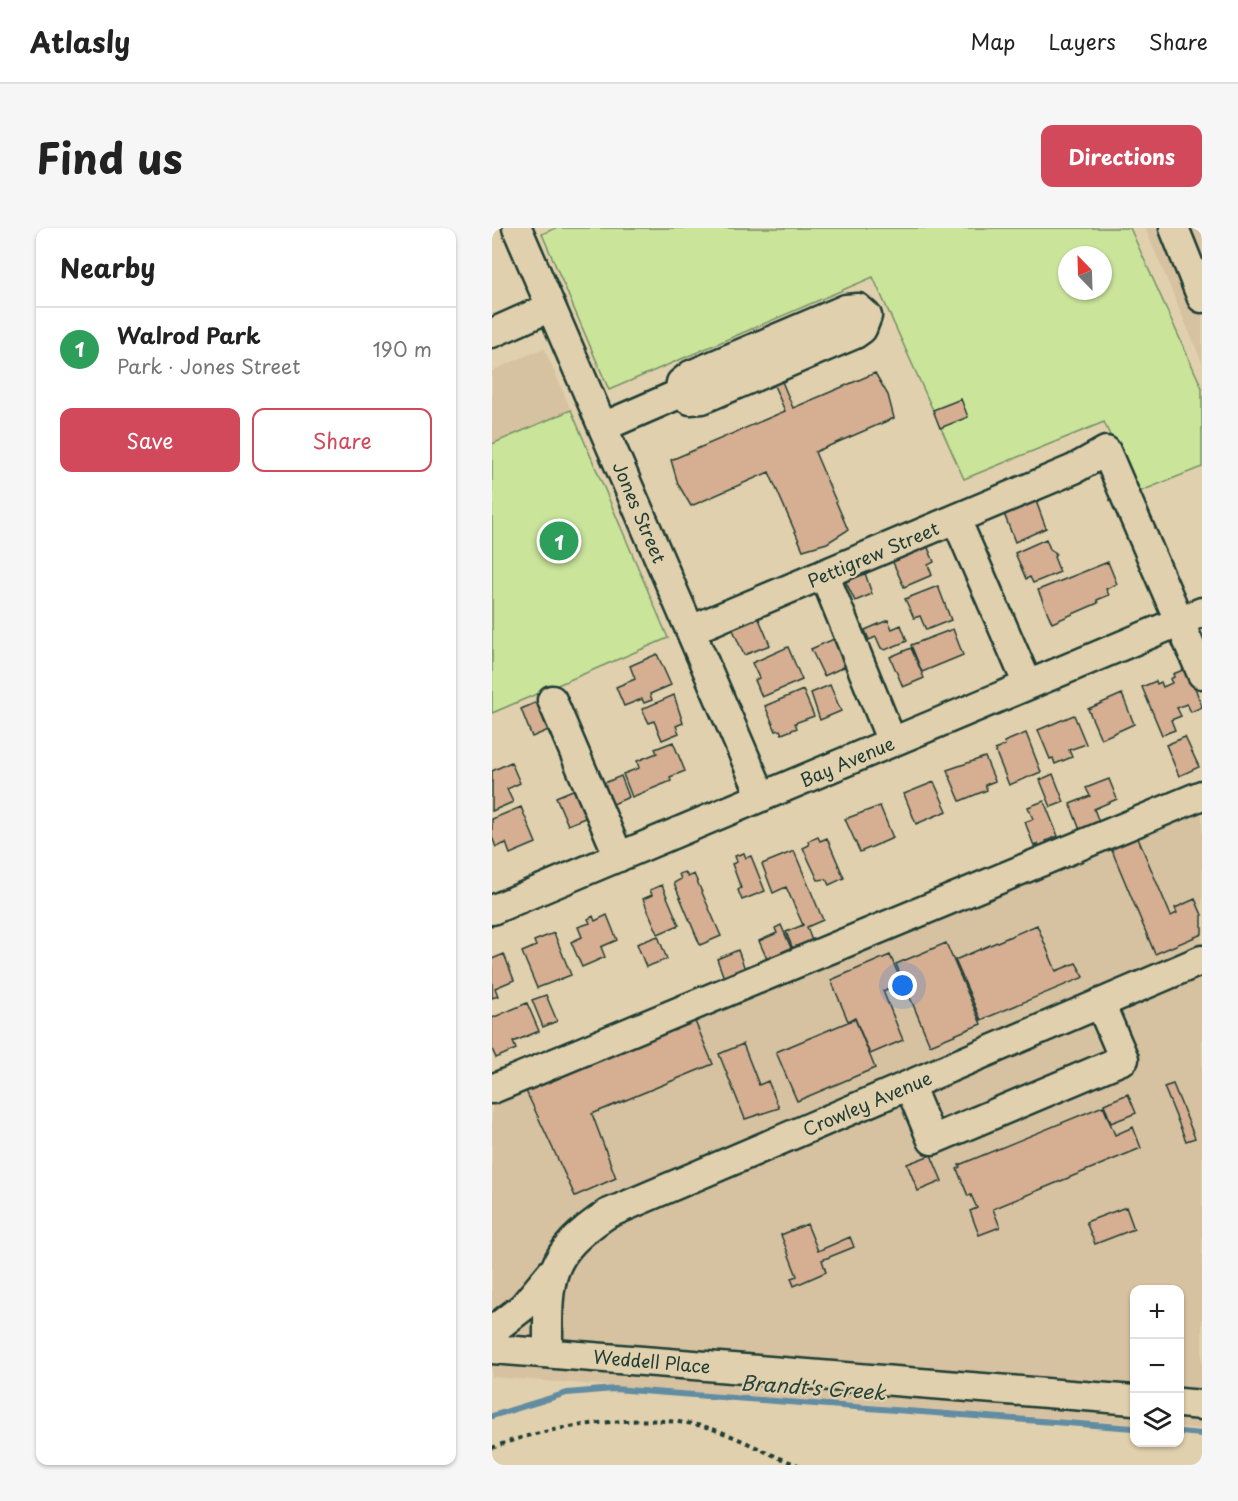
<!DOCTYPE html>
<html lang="en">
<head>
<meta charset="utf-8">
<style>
  body { margin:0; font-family:"Playpen Sans",sans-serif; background:#f6f6f6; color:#222 }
  .controls { position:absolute; right:18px; bottom:18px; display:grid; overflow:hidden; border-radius:12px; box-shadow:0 2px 4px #0004 }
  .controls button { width:54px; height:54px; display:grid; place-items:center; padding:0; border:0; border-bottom:2px solid #e0e0e0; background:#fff; color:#222; font:30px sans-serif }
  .compass { position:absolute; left:566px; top:18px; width:54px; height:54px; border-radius:50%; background:#fff; box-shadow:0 2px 4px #0004; rotate:337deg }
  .you { position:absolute; left:411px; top:758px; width:21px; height:21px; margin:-15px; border:4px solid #fff; border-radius:50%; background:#1a73e8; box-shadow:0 0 0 9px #1a73e833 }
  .badge { display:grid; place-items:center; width:39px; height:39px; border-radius:50%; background:#d1495b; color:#fff; font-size:20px; font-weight:700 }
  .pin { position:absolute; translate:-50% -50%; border:3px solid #fff; box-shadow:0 2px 6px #0006 }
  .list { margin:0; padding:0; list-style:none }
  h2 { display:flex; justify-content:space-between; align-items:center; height:78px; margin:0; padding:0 24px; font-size:26px }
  h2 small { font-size:20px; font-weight:400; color:#767676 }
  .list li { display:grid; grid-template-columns:39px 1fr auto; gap:18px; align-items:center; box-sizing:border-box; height:84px; padding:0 24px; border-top:2px solid #e0e0e0 }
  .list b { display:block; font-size:22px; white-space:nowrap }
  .list p { margin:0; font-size:20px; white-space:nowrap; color:#767676 }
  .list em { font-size:20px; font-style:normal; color:#767676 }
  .actions { display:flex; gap:12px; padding:18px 24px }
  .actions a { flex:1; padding:14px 0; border:2px solid #d1495b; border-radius:12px; text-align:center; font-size:21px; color:#d1495b }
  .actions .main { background:#d1495b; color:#fff }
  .icon { flex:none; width:33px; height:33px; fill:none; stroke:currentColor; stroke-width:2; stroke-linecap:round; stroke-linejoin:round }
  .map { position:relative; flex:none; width:710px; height:1237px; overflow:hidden; border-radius:12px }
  header { display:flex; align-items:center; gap:36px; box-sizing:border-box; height:84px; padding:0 30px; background:#fff; border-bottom:2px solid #e0e0e0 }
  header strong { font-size:28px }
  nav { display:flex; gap:33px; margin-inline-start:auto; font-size:21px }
  .intro { display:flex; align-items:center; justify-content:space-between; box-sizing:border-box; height:144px; padding:0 36px }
  h1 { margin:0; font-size:42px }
  .button { padding:15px 27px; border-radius:12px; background:#d1495b; color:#fff; font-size:21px; font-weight:700 }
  main { display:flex; gap:36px; padding:0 36px }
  aside { flex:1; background:#fff; border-radius:12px; box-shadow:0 2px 4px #0004 }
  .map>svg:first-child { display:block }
  .built { fill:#d6c1a0 }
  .green { fill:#cae49a; stroke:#749067; stroke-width:1.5; fill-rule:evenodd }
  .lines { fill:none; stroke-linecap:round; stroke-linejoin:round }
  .stream { stroke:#628ca2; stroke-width:6 }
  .building { fill:#d6ae91; stroke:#1f3d34; stroke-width:1.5 }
  .minor-casing { stroke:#1f3d34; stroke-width:33 }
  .path { stroke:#1f3d34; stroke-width:4; stroke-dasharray:4.5 4.5; stroke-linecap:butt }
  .minor { stroke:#e1d0ad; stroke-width:28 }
  .labels { text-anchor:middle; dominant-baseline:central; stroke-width:4.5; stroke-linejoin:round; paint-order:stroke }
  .street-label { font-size:18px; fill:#1f3d34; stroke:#e1d0ad }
  .water-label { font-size:20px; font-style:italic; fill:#25443d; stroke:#e1d0ad }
</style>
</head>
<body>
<header>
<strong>Atlasly</strong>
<nav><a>Map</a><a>Layers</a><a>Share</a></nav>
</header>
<div class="intro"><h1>Find us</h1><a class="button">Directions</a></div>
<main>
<aside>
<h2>Nearby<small></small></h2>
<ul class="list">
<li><span class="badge" style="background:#2e9e5b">1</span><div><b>Walrod Park</b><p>Park · Jones Street</p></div><em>190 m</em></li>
</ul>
<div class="actions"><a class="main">Save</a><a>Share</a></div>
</aside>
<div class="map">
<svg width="710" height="1237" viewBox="0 0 710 1237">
  <rect width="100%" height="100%" fill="#e1d0ad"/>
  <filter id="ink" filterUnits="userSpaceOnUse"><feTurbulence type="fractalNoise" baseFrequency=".0167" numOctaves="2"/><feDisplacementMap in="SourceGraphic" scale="12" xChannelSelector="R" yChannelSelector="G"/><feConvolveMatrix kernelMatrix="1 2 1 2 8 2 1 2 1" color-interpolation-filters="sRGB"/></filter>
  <g filter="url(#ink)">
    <path class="built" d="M653 0H710V134Z
      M52 120 79 182 0 216V143Z
      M710 583V1201L688 1199V1062H642V1196L0 1149V871Z"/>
    <path class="green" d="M64 0H638L710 160V239L644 265 612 194 472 251 381 49 117 162 50 6ZM575 27H611V63H575Z
      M79 182 176 410 0 485V216Z"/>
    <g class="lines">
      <path class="stream" d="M0 1188 75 1165 122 1161 642 1200
        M688 1204 710 1206"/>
    </g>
    <path class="building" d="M383 145 396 167 402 190 323 224 356 302 335 315 311 322 277 244 199 278 186 256 179 232 293 183 281 155 289 151 301 180Z
      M469 171 476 189 448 200 441 182Z
      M539 269 541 274 544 273 554 300 523 314 511 283Z
      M554 311 558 321 564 325 562 329 568 344 541 355 538 349 534 351 523 325Z
      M434 315 442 334 436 337 440 347 412 359 399 330Z
      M616 334 625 356 614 361 617 367 605 372 606 375 560 395 546 362Z
      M371 339 380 366 363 373 351 348Z
      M446 358 459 392 434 402 428 388 422 390 413 371Z
      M264 384 278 417 252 427 238 395Z
      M396 392 400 401 409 397 415 413 393 422 389 420 384 409 377 412 373 402Z
      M461 401 471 427 430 444 419 417Z
      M342 411 354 438 332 448 319 421Z
      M296 419 310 452 270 469 263 452 267 450 260 435Z
      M419 420 432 450 411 459 398 429Z
      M165 426 179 457 158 466 160 472 152 475 150 471 132 478 124 459 143 451 138 438Z
      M696 440 710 479 699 484 695 476 685 480 689 488 679 492 683 502 670 507 650 459 664 453 665 456 669 454 671 459 680 455 678 451 682 449 681 446Z
      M338 457 349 483 328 492 319 465Z
      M311 462 322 488 303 495 305 500 290 506 288 502 284 503 273 478Z
      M630 466 642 496 609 511 596 481Z
      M182 467 191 495 184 498 187 505 170 512 162 493 157 495 150 481Z
      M50 472 61 500 40 509 29 481Z
      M582 487 594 516 577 522 580 529 563 536 561 530 558 531 546 502Z
      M534 505 549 544 517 557 503 522 513 517 512 514Z
      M693 509 707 539 687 548 674 517Z
      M181 514 193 543 178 549 179 553 140 569 131 546 147 540 145 533 165 525 163 521Z
      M493 529 503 553 493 557 495 562 468 573 455 542Z
      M19 534 28 555 15 561 21 574 0 583V543Z
      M561 546 572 574 559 579 548 552Z
      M129 548 137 569 119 577 110 556Z
      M617 551 625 571 602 581 607 594 588 602 578 576 598 568 594 560Z
      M442 554 455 583 424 596 412 566Z
      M88 559 100 587 76 597 64 569Z
      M552 573 566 608 554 613 556 618 548 622 546 616 542 618 533 594 541 591 536 579Z
      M388 578 401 610 368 624 353 591Z
      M29 579 44 615 18 626 14 615 4 619 0 609V591Z
      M642 601 679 688 685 685 683 680 703 671 710 687V706L663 726 616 613Z
      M326 609 328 613 335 610 352 650 337 657 334 651 326 652 311 620 317 617 316 613Z
      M302 623 331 692 315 699 320 713 301 721 294 704 311 697 294 659 281 665 270 636Z
      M252 625 254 630 259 628 273 663 250 672 246 662 249 660 240 636 245 634 243 628Z
      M193 644 196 649 202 646 229 708 208 717 182 655 189 651 187 646Z
      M170 657 187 697 166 706 151 671 160 667 158 662Z
      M115 687 125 712 109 719 113 729 90 739 79 714 90 709 86 699 98 695 96 691 101 688 103 693Z
      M289 697 299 720 275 731 267 713 285 705 283 700Z
      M545 697 564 743 584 735 592 749 489 792 463 732Z
      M62 705 79 747 45 760 30 724 44 718 42 713Z
      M166 708 175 731 154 739 145 716Z
      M454 715 489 796 438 817 404 736Z
      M246 722 253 741 232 750 225 731Z
      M12 726 22 752 3 760 6 768 0 770V731Z
      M398 727 410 755 391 763 411 812 378 826 363 790 356 793 339 752Z
      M54 767 65 793 51 799 40 772Z
      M35 775 47 803 21 814 24 821 4 830 0 821V790Z
      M202 791 221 836 100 886 124 950 83 968 33 861Z
      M363 791 383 840 305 873 284 824Z
      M251 816 267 857 276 853 287 880 253 891 227 826Z
      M681 856 703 910 694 913 672 859Z
      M636 866 644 885 619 895 612 876Z
      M611 878 623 907 641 899 649 920 501 981 508 999 487 1007 478 983 485 980 479 967 476 968 465 941 468 939 467 937Z
      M439 927 450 953 426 963 415 936Z
      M634 979 642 1001 603 1016 594 994Z
      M315 996 326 1023 358 1009 362 1019 330 1032 334 1044 302 1058 299 1050 305 1048 289 1007Z"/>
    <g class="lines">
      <g class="minor-casing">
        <path id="minor" d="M25 0 270 569
          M682 0 710 70
          M0 105 59 79
          M111 199 187 166 198 172 210 171 363 106 370 101 375 88 366 80 354 81 199 147 189 155 187 166
          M464 291 536 457
          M332 346 400 514
          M199 402 582 241 614 223 710 446
          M60 472 127 629
          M0 682 710 384
          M417 857 440 912 632 831 608 775
          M0 861 710 567
          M0 1103 31 1079 60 1044
          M0 1121 642 1172
          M56 1125C56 1053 52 1028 115 986L710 732
          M688 1175 710 1177"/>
      </g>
      <path class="path" d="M0 1220C53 1197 162 1183 217 1200 248 1209 276 1227 306 1237"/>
      <use href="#minor" class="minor"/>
    </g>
  </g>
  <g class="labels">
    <g class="street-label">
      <text transform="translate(148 284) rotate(67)">Jones Street</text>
      <text transform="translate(381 326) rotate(-23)">Pettigrew Street</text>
      <text transform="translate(355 533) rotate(-23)">Bay Avenue</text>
      <text transform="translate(375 875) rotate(-23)">Crowley Avenue</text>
      <text transform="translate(160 1133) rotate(5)">Weddell Place</text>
    </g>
    <g class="water-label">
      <text transform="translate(321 1159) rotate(4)">Brandt's Creek</text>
    </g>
  </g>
</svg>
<div class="controls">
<button>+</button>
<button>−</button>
<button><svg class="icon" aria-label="layers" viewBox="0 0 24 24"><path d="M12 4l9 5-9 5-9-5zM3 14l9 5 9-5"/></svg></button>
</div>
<svg class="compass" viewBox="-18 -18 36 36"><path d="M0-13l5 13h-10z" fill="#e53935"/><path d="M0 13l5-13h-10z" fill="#767676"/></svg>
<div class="you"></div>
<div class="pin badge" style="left:67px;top:313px;background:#2e9e5b">1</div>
</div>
</main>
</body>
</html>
